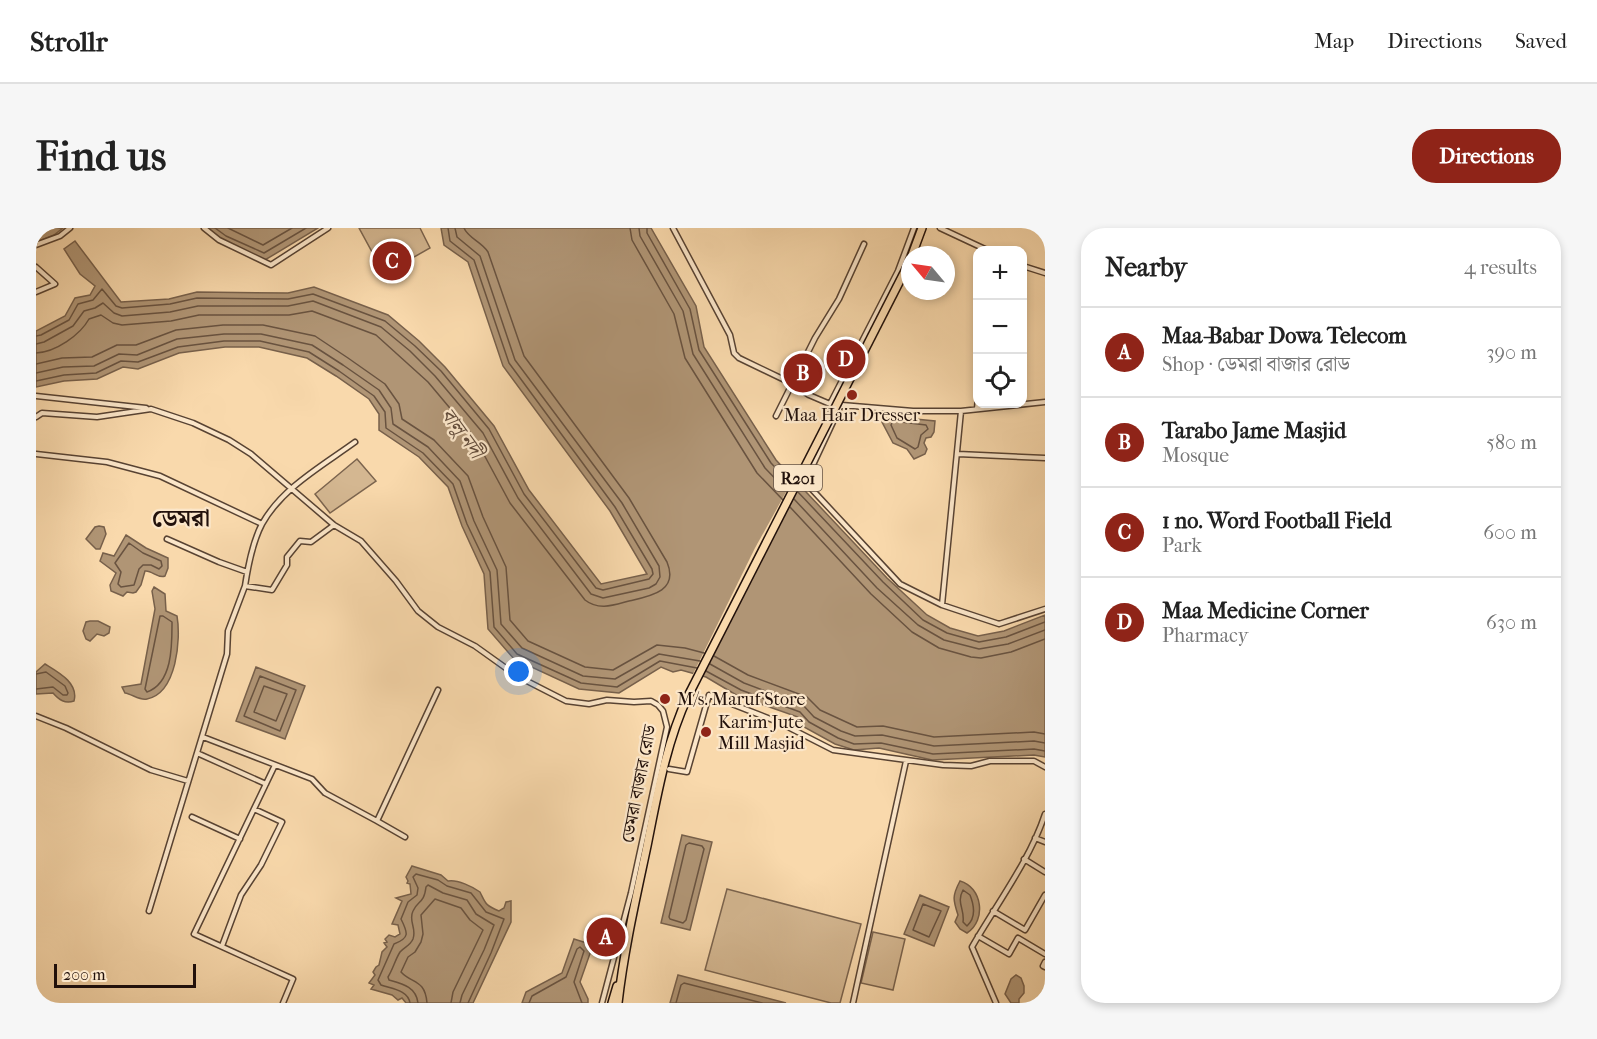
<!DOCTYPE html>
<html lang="en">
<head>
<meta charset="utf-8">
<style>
  body { margin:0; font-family:"IM FELL French Canon","Noto Serif Bengali",serif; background:#f6f6f6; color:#222 }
  .controls { position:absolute; right:18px; top:18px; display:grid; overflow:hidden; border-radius:12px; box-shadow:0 3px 9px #0003 }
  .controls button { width:54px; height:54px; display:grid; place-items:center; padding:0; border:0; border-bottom:2px solid #e0e0e0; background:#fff; color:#222; font:30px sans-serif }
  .compass { position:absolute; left:865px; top:18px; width:54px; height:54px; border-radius:50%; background:#fff; box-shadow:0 3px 9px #0003; rotate:299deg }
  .scale { position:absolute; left:18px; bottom:15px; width:142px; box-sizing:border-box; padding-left:6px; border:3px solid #22110b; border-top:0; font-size:16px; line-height:21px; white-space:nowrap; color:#22110b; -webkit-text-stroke:4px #fbe6c9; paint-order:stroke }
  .you { position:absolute; left:483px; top:444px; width:21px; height:21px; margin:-15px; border:4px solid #fff; border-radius:50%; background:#1a73e8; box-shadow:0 0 0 9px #1a73e833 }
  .badge { display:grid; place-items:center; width:39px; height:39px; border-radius:50%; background:#8f2418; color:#fff; font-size:20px; font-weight:700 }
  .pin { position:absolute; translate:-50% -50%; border:3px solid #fff; box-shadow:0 2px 6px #0006 }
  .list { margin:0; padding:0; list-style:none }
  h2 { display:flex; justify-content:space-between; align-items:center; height:78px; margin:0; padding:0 24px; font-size:26px }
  h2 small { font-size:20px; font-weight:400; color:#767676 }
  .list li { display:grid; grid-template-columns:39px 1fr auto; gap:18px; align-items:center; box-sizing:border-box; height:90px; padding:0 24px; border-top:2px solid #e0e0e0 }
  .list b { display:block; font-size:22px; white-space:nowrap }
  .list p { margin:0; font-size:20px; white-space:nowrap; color:#767676 }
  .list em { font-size:20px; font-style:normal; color:#767676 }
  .icon { flex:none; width:33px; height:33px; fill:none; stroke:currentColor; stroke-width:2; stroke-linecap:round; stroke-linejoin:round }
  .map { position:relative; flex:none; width:1009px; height:775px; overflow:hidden; border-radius:24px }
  header { display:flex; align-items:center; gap:36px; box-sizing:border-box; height:84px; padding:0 30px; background:#fff; border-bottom:2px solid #e0e0e0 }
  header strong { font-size:28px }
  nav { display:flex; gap:33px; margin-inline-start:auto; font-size:21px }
  .intro { display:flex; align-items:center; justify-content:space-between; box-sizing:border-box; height:144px; padding:0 36px }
  h1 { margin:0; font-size:42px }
  .button { padding:15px 27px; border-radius:24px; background:#8f2418; color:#fff; font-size:21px; font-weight:700 }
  main { display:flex; gap:36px; padding:0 36px }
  aside { flex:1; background:#fff; border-radius:24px; box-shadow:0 3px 9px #0003 }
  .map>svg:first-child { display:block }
  .green { fill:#d4b791; stroke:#7b644e; stroke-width:1.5 }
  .water { fill:#b09575; stroke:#77604b; stroke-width:1.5 }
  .pier { fill:#f9d9ac }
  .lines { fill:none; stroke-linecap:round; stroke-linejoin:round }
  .shore { stroke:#695340; stroke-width:1.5 }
  .minor-casing { stroke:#584333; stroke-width:7 }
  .primary-casing { stroke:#22110b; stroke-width:10 }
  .minor { stroke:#fbe6c9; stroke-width:4 }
  .primary { stroke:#f9d9ac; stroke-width:7 }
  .primary-bridge-casing { stroke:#22110b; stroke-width:10; stroke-linecap:butt }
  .primary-bridge { stroke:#f9d9ac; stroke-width:7 }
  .poi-dot { fill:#8f2418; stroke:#fbe6c9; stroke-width:2 }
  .labels { text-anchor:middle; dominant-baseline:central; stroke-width:4.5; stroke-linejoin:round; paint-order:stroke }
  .shield { fill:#fbe6c9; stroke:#635144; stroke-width:1.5 }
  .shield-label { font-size:16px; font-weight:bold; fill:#22110b }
  .poi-label { font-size:18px; fill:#22110b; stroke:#fbe6c9; text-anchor:start }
  .street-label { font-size:18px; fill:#22110b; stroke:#fbe6c9 }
  .water-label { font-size:20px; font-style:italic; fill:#624c3b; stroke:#fbe6c9 }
  .district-label { font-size:24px; font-weight:bold; fill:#22110b; stroke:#fbe6c9 }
</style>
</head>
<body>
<header>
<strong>Strollr</strong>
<nav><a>Map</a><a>Directions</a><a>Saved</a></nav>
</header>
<div class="intro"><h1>Find us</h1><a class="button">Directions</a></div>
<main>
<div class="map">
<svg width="1009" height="775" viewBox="0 0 1009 775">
  <rect width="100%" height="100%" fill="#f9d9ac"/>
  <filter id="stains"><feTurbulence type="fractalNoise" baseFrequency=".00333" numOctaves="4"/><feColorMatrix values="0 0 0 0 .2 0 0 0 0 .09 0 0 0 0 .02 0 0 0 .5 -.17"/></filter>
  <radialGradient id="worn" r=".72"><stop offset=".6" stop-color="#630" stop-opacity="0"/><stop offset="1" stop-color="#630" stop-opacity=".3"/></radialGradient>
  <path class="green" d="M323 0H384L394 20 348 46Z
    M321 231 340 253 294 285 279 266Z
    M691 661 825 696 804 775H795L669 742Z
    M837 704 869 711 857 762 825 755Z"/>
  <path class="water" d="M0 0H27L18 7 0 14Z
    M169 0H282L229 32 187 13Z
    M405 0H615L660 78 668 119 740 232 851 350 891 387 914 400 942 408 968 403 1009 387V529L998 527 896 532 843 520 818 522 799 516 768 499 762 489 702 468 670 449 645 442 637 444 625 439 583 465 543 461 478 431 452 401 448 346 426 298 412 259 383 229 343 202V186L333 171 300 148 271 130 223 119H189L143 125 102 141 87 139 61 151 28 153 0 159V103L29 88 39 70 54 67 59 58 44 46 28 21 39 13 85 74 133 71 161 64 252 65 278 59 352 87 383 113 409 139 458 198 493 262 565 356 611 346 574 283 467 138 432 34 408 17Z
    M860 186 869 190 899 193 898 204 895 209 890 210 888 215 891 221 889 226 878 231 871 221 857 215 846 194 847 188Z
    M63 298 68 299 70 306 64 321H60L50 311 59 299Z
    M90 307 110 320 132 330V340L129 348C122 351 116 342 109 343L105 357 100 364 97 365 91 364 87 368 75 363 74 357 80 345 64 333 67 325 78 328Z
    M118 359 129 366 130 383 141 388C145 411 141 465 111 471 104 473 96 466 89 465L86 459 105 456 119 381 116 363Z
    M54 393H62L74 399 73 405 68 408 61 406 54 413 50 411 47 403 50 394Z
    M9 436C22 444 43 455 38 473 29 476 23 472 17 465L0 466V444Z
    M220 439 269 458 249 511 200 493Z
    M646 607 676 614 654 702 625 695Z
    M376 638 405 647 412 653C421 651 437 659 444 664 450 676 449 677 463 683L468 680 470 674 475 673V694L437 775H370L366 770 362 772 356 767 335 761 338 757 333 755 339 747 337 744 340 739 343 737 346 724 351 719 348 715 351 714 349 711 353 707 359 709 364 706 362 697 356 696 366 673 360 670 375 666 374 656 371 655 372 653 370 649Z
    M924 653C946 659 951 692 931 705L924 701 919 694 922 687C917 672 916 668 924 653Z
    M884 667 913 679 898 718 868 706Z
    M538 711 557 717 544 754 552 771V775H486L490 764 526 745Z
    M642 747 750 775H634Z
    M980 747 985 750 988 758V765L983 771V775H975L969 766 975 751Z"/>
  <path class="pier" d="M759 248 764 253 663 450 656 448 719 320Z"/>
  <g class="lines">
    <path class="shore" d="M179 0 190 8 228 25 270 0
      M192 0 227 17 256 0
      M594 0 596 12 638 86 649 130 721 245 747 272
      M603 0 604 8 647 83 657 126 729 240 751 263
      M611 0V5L654 81 663 122 735 235 755 256
      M0 108 5 107 33 92 42 76 57 72 66 61 80 78 86 80 134 76 161 70 252 71 277 66 349 93 379 118 405 143 453 201 488 266 560 360 567 362 613 351 617 346 616 341 579 279 473 135 438 32 414 13 412 0
      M0 116 8 114 37 98 48 83 59 80 67 75 78 85 86 88 134 84 162 78H252L277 73 345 99 374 123 399 148 447 205 482 270 555 366 567 370 613 360 620 356 624 349 623 338 586 275 479 132 444 28 421 9 419 0
      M0 125C20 124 44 107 53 91L65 87 77 95 86 97 135 93 163 87H253L276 83 340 107 392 154 439 210 474 275 549 372C563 383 578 377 593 373 615 368 643 363 631 334L593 270 488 128 452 24C446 14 432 10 428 0
      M0 136 26 130 56 129 81 117H100L140 102 187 97H227L279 108 312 130 349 156 363 176 366 191 398 212 432 248 447 289 470 339 474 392 492 413 549 439 577 442 621 417 649 420 668 425
      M0 145 27 139 58 138 83 126 101 127 141 111 188 106H225L276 117 307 137 343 162 355 180 357 196 392 219 424 253 438 293 461 342 465 396 486 420 547 448 579 451 623 426 664 433
      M0 153 28 147 60 145 85 133 102 134 142 119 188 113H224L273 124 303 143 338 168 349 184 350 200 387 225 417 256 431 296 454 344 458 399 481 426 545 455 581 459 624 433 661 440
      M857 193 890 197 892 201 885 207 882 219 879 221 861 210 855 197Z
      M762 264 847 354 887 392 911 405 943 414 970 409 1009 394
      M758 271 841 360 882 397 908 412 943 421 972 416 1009 402
      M754 279 835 366 876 404 903 420 935 429 945 430 975 424 1009 411
      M93 315 107 325 125 333 126 338 123 341 115 337H107L103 341 98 357 85 359 82 356 85 344 79 335Z
      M124 388H127L136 394C136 416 137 455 111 464L109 461Z
      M678 428 712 447 771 469 784 482 821 499 847 498 898 509 998 504 1009 506
      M674 436 708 455 767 477 778 489 805 503 819 508 846 507 898 518 998 513 1009 515
      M670 443 705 462 764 484 773 494 802 510 818 516 845 515 897 526 998 521 1009 523
      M0 446 10 444 29 458 32 465 31 467H27L17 459 0 461
      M224 448 260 462 244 503 208 488Z
      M228 458 251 466 240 493 218 484Z
      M653 615 666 618 668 621 650 692 647 695 634 691 633 689 650 617Z
      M927 662 934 667C938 677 940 690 931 698L927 694C929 681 920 675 927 662Z
      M887 676 905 683 893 709 877 702Z
      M374 775C372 762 356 761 345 757L342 752 358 716C374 710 372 705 365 691L372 674 381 667 382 660 377 649 380 646 402 652 411 658 435 665 450 684 468 691 455 725 432 775
      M382 775C380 759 367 756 353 752L352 749C357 741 359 732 364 724 368 719 374 718 377 711 381 700 372 693 377 683 382 672 388 676 390 659L392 657 407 665 431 672 440 686 458 697 448 722 426 767 424 775
      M391 775C389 751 376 756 365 744L372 729 379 724 385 714 387 706 385 687 399 671 425 680 434 692 447 702 417 764 415 775
      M493 775 496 768 530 749 541 721 544 719 548 723 538 754 546 775
      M640 775 645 757 648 755 726 775"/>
    <g class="minor-casing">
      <path id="minor" d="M168 0 183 12 235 37 292 0
        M637 0 694 107 698 125 703 130 755 155 773 167 794 176 877 183H925L1009 174
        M904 0 951 22
        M0 17 24 8 34 0
        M987 38 1009 45
        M0 39 19 56 0 64
        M0 168 110 180
        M794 176 862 43 878 0
        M805 177 769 254 864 356 906 377 963 396 1009 381
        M941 181 942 169
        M740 188 779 110 803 71 828 16
        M0 189 6 185 61 189 115 181 157 195 193 212 215 226 298 297 325 313 360 353 382 383 402 399 439 418 481 448 530 473 553 476 571 472 598 474 615 473 622 477 627 483 631 499 595 665 566 775
        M0 226 71 234 124 248 226 296
        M922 226 1009 230
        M131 311 183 334 211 344
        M209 358C212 338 216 315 226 296 246 260 286 238 319 214
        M906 377 925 183
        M0 488 30 500 115 542 152 553
        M167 509 276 551 289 565 341 593 402 462
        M161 525 230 556
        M239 537 158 706 257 751 247 775
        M633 541 651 544 673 467 742 494 797 522 907 537 935 538 954 533H998L1009 539
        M156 589 204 611
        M341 593 369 609
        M999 610 1009 614
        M988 631 1009 644
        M113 683 191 426 192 403 209 358 236 362 251 337V329L264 313 275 314 298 297
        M957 683 989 702 1009 667
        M942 708 973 726 982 710 1009 726
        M186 718 205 667 225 637 246 594 218 581
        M1009 734 1007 738 1009 739
        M817 775 870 533
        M960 775 936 719C960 677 994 632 1009 586"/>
    </g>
    <g class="primary-casing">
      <path id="primary" d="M876 27 886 0
        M576 775 581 758
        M582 775C588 722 600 670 611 618 621 568 630 515 652 468"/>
    </g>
    <use href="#minor" class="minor"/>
    <use href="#primary" class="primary"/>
    <g class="primary-bridge-casing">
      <path id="primary-bridge" d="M652 468 874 33"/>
    </g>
    <use href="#primary-bridge" class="primary-bridge"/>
  </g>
  <g class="poi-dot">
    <circle cx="816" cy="167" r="6"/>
    <circle cx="629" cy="471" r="6"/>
    <circle cx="670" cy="504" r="6"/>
  </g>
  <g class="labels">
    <rect class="shield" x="738" y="237" width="48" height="26" rx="4.5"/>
    <g class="shield-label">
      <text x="762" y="250">R201</text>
    </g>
    <g class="poi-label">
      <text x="816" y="187" text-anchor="middle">Maa Hair Dresser</text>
      <text x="641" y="471">M/s. Maruf Store</text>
      <text x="682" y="494">Karim Jute<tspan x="682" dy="21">Mill Masjid</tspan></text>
    </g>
    <g class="street-label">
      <text transform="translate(603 556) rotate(-79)">ডেমরা বাজার রোড</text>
    </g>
    <g class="water-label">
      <text transform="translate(426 205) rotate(54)">বালু নদী</text>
    </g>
    <g class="district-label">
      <text x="145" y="290">ডেমরা</text>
    </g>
  </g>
  <rect width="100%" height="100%" filter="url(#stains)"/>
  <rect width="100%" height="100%" fill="url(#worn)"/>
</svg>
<div class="controls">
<button>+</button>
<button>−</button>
<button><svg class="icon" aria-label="locate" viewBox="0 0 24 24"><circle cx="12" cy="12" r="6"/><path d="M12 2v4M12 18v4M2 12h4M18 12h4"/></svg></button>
</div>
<svg class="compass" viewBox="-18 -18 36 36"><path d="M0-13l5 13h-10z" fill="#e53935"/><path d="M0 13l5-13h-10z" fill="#767676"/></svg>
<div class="scale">200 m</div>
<div class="you"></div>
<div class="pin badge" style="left:570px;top:709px">A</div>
<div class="pin badge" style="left:767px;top:145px">B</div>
<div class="pin badge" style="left:356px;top:33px">C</div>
<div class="pin badge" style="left:810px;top:131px">D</div>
</div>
<aside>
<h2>Nearby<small>4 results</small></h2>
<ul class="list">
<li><span class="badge">A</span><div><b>Maa-Babar Dowa Telecom</b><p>Shop · ডেমরা বাজার রোড</p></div><em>390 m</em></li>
<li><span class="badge">B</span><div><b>Tarabo Jame Masjid</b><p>Mosque</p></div><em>580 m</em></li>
<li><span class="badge">C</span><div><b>1 no. Word Football Field</b><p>Park</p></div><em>600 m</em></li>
<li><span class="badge">D</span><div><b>Maa Medicine Corner</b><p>Pharmacy</p></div><em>630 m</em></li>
</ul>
</aside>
</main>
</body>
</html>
